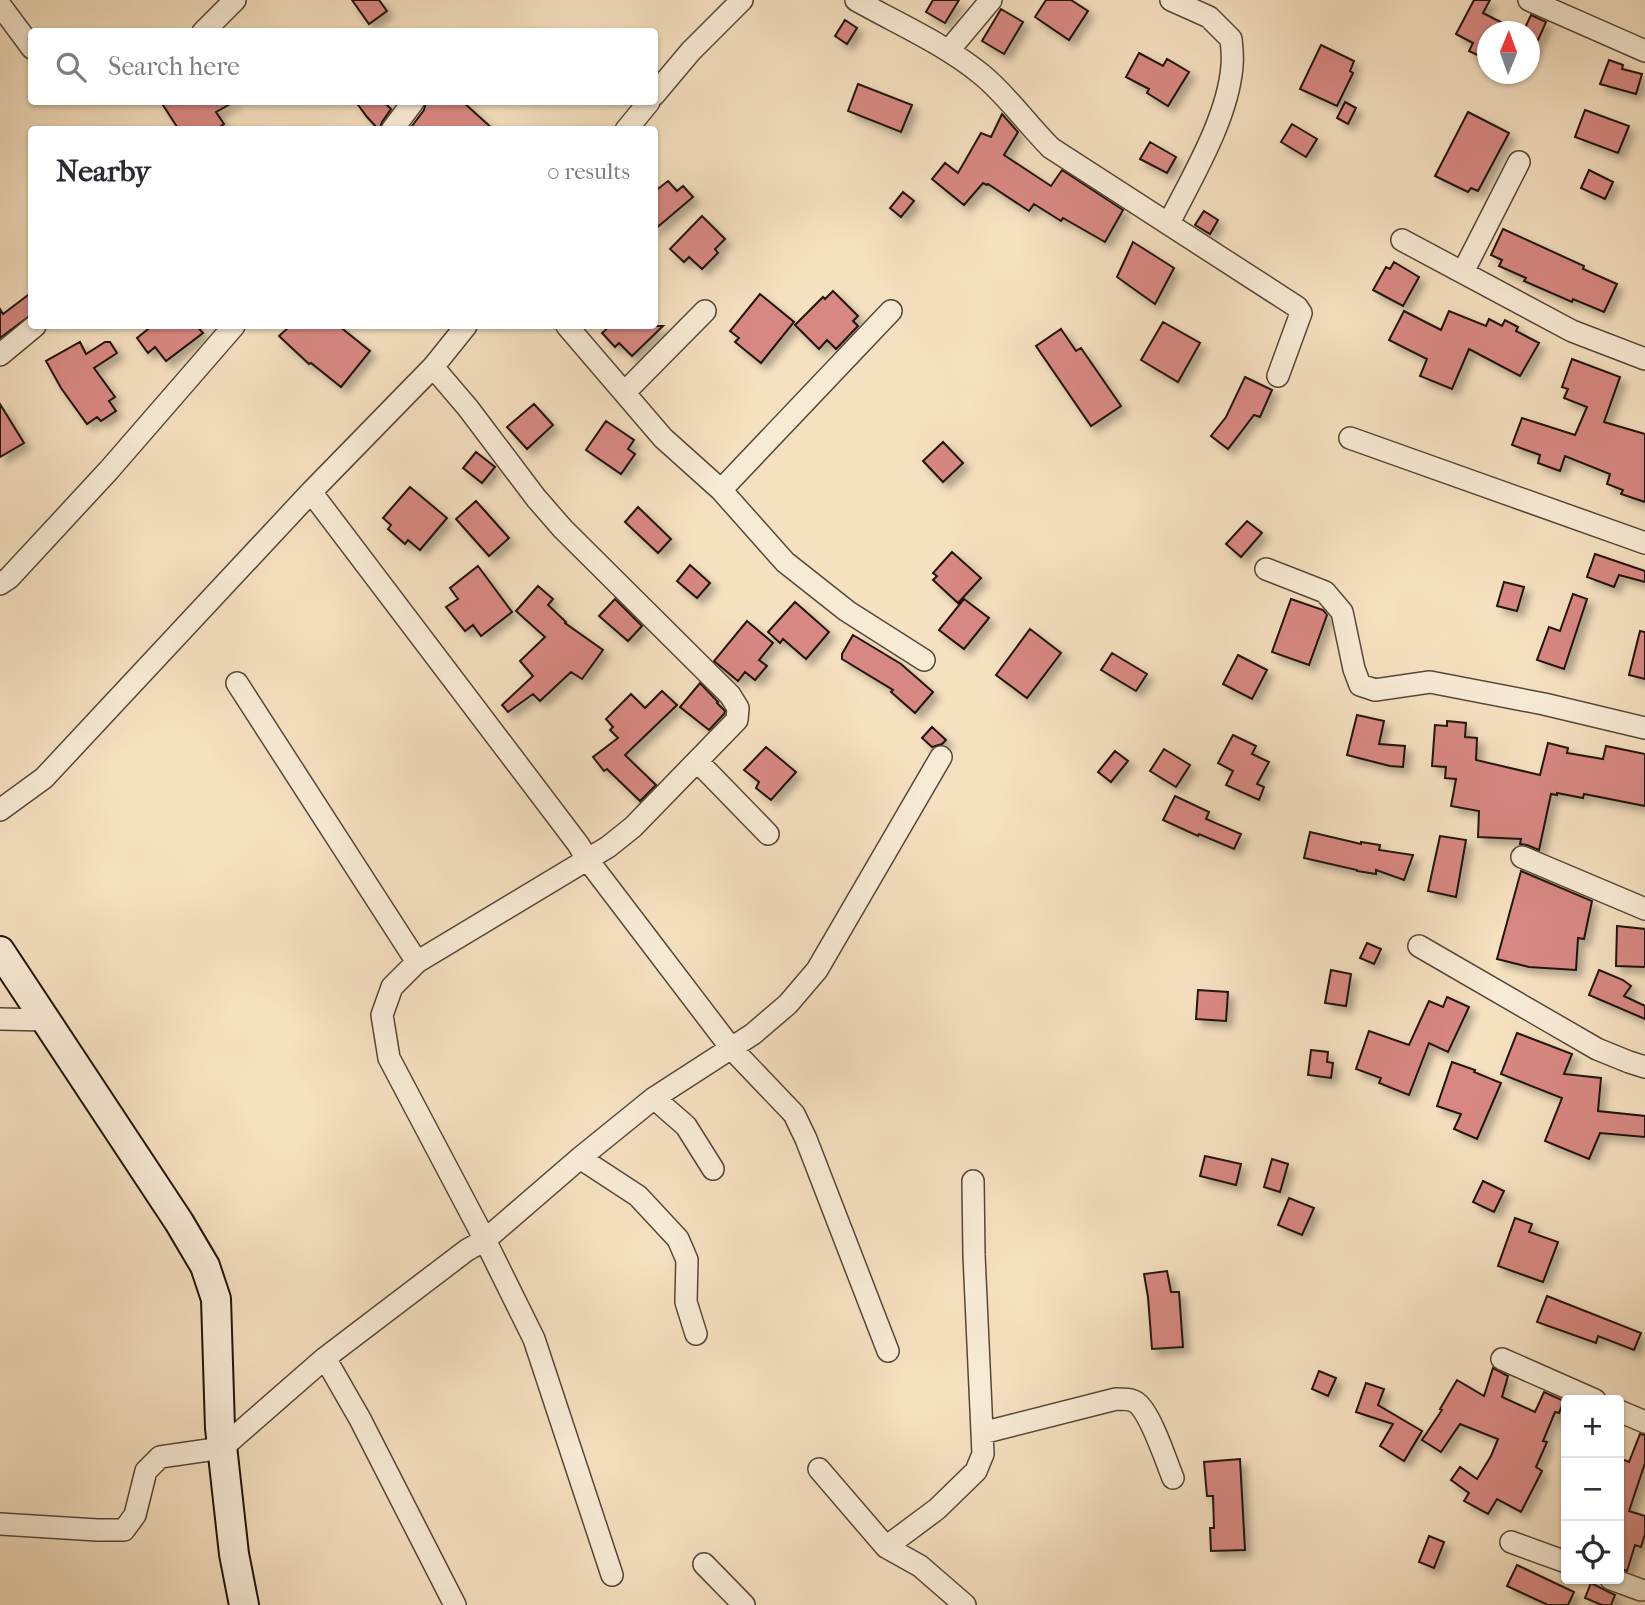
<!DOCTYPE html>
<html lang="en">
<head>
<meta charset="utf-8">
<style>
  body { margin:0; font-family:"IM FELL French Canon",serif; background:#f2f2f3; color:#2b2b33 }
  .controls { position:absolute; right:21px; bottom:21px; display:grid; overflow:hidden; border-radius:7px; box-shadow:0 2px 5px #0004 }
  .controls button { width:63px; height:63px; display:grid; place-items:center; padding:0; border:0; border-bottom:2px solid #e1e1e2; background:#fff; color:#2b2b33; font:35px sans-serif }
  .compass { position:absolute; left:1477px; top:21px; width:63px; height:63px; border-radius:50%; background:#fff; box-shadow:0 2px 5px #0004; rotate:1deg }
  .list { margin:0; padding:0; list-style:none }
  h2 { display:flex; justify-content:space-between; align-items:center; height:91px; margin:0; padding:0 28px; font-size:30px }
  h2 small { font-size:23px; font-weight:400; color:#7c7c81 }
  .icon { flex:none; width:38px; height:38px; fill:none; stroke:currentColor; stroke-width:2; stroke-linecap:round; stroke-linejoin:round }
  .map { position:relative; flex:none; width:1645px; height:1605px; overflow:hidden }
  .search { position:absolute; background:#fff; box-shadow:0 2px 5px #0004; left:28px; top:28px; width:630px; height:77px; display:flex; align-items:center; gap:18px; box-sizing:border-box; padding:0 24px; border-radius:7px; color:#7c7c81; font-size:26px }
  .panel { position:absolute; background:#fff; box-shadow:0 2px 5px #0004; left:28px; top:126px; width:630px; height:203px; border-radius:7px }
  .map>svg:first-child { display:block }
  .building { fill:#d88882; stroke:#21140b; stroke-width:2; filter:url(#shadow) }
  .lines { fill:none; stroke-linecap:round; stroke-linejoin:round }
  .street-casing { stroke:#564738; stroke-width:24 }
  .secondary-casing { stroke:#21140b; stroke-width:32 }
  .street { stroke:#f8ebd6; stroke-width:21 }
  .secondary { stroke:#f8ebd6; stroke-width:28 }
</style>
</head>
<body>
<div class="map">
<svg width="1645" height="1605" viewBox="0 0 1645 1605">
  <defs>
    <filter id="shadow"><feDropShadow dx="6" dy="6" stdDeviation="3.5" flood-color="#0004"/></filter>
  </defs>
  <rect width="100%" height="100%" fill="#f5e0c0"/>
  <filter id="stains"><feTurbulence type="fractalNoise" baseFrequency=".00286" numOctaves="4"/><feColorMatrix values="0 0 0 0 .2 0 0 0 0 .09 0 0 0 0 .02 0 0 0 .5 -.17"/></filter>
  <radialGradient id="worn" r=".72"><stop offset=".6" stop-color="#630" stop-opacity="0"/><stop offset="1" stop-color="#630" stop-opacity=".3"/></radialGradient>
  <path class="building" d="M352 0H379L387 11 369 24Z
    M933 0H959L945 23 926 12Z
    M1046 0H1071L1088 11 1069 40 1035 17Z
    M1474 0H1490L1483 13 1520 32H1488V60L1469 51 1473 43 1456 34Z
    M1001 9 1023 22 1004 54 982 41Z
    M1531 15 1546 22 1530 58V32H1523Z
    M845 20 857 28 847 44 835 36Z
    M1321 45 1354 61 1350 71 1353 73 1337 106 1300 89Z
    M1139 53 1163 66 1167 59 1189 72 1168 106 1147 93 1149 89 1126 77Z
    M1609 60 1623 65 1622 69 1642 74 1636 94 1600 84Z
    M858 84 912 105 901 132 848 111Z
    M161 102H234L216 112 224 124 215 130H179Z
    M356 102H384L391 109 382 122 379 130 367 117Z
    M426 102H463L494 130H409L424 110Z
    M1345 102 1356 108 1348 124 1337 118Z
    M1585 110 1629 126 1618 153 1575 137Z
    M1468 112 1509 133 1478 191 1471 188 1468 192 1435 176Z
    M1002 114 1018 132 1004 155 1051 186 1062 170 1123 210 1105 242 1063 218 1061 221 1034 204 1029 211 988 184 987 185 983 183 964 205 932 179 945 163 958 173 981 133 991 137Z
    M1292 124 1317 139 1306 157 1281 142Z
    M1150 142 1176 157 1167 173 1140 159Z
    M1589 170 1613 182 1605 199 1581 188Z
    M668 181 677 191 683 186 693 197 654 230V192Z
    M903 192 914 201 901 217 890 208Z
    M1204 211 1218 220 1210 234 1195 225Z
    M702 216 725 239 715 249 718 253 702 269 689 257 684 262 670 249Z
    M1503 229 1584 266 1583 269 1617 284 1604 312 1573 299 1572 302 1524 281 1526 278 1499 266 1502 260 1491 255Z
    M1133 242 1174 268 1155 304 1117 277Z
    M1394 262 1419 277 1403 306 1373 290 1386 267 1390 269Z
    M833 291 858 316 853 321 858 326 836 349 827 340 819 349 795 325 823 297 825 299Z
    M32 292V314L0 338V309L3 314Z
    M760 294 794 322 761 363 735 342 739 338 730 331Z
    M1404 311 1441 330 1449 311 1486 326 1489 319 1502 326 1505 320 1518 327 1516 331 1539 343 1520 376 1469 349 1452 389 1420 376 1427 359 1389 340Z
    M1163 322 1200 343 1178 382 1141 360Z
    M152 326H197L203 333 166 361 155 347 148 353 137 338Z
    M290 326H339L370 351 341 387 311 363 309 364 279 336Z
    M610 326H663L632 356 619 343 615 347 602 333Z
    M1061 329 1076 351 1081 348 1121 406 1091 426 1036 346Z
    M80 342 86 354 105 342H110L117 353 94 368 115 397 109 401 116 411 101 421 97 417 87 424 61 388 46 361Z
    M1572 359 1620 377 1604 422 1645 434V502L1621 494 1623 490 1607 484 1610 474 1565 456 1560 471 1538 463 1540 455 1512 445 1522 418 1575 435 1587 407 1564 398 1568 389 1562 387Z
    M1245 377 1272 390 1260 417 1254 415 1228 449 1211 436 1226 417Z
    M0 404 24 443 0 457Z
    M534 404 553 425 527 449 507 427Z
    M606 421 634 440 628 449 635 454 621 474 586 450Z
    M943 442 963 463 943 482 923 461Z
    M476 452 495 467 482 483 463 468Z
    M410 487 447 518 420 550 408 540 405 544 388 529 391 525 383 518Z
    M476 501 509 538 489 556 456 519Z
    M638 507 671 539 658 553 625 522Z
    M1247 521 1262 533 1241 557 1226 544Z
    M952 552 981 578 958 603 933 580 937 576 933 573Z
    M1595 554 1645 571V582L1619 575 1614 587 1587 577Z
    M690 565 710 583 697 598 677 581Z
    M478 566 512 612 481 636 473 625 465 631 446 607 458 599 450 588Z
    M1504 582 1524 587 1517 611 1497 606Z
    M538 586 553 599 548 605 566 622 565 623 603 650 582 679 571 672 540 701 533 694 508 712 502 705 533 676 520 661 545 637 516 611Z
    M1573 594 1587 599 1564 669 1537 660 1549 627 1560 631Z
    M615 599 642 626 628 641 599 616Z
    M964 599 989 618 964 649 939 630Z
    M1291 599 1323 610 1327 615 1309 665 1272 652Z
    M795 602 829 632 806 659 783 639 780 643 768 632Z
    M747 621 773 643 759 660 767 666 755 680 745 672 738 681 714 661Z
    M1030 629 1061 653 1027 698 996 675Z
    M1640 631 1645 632V679L1629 675Z
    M853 635 901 664 933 692 915 713 891 692 893 690 842 659V654Z
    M1112 653 1147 674 1136 691 1101 670Z
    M1238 655 1267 670 1252 699 1223 684Z
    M700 683 718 702 717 703 725 711 724 714 709 730 680 707Z
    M662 691 677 705 625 755 656 785 640 801 607 769 604 771 593 757 618 738 610 730 613 727 606 719 631 694 645 708Z
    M1357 715 1384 721 1379 744 1405 746 1403 767 1390 766 1347 755Z
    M1447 721 1466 723 1465 737 1477 738 1476 760 1540 775 1548 743 1568 748 1567 753 1603 759 1606 746 1645 754V806L1584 794 1583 798 1557 793V795L1551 794 1539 850 1527 845 1520 844 1521 839 1478 837 1479 811 1451 806 1456 779 1445 778 1446 767 1432 766 1435 725 1447 726Z
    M932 727 946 740 942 744 932 747 922 738Z
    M1233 735 1256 746 1252 754 1269 762 1257 784 1264 787 1259 800 1226 785 1233 771 1218 763Z
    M766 747 796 772 771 800 756 788 759 782 744 770Z
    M1164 749 1190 765 1176 787 1150 771Z
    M1115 751 1128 761 1111 782 1098 772Z
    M1175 796 1209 812 1206 819 1241 834 1234 849 1199 834 1198 836 1163 820Z
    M1310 832 1361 844V842L1380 845 1379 850 1413 855 1404 880 1376 870V874L1357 871V870L1304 858Z
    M1440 836 1466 840 1456 897 1428 891Z
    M1521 871 1592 901 1584 939 1578 938 1576 970 1529 967 1497 959Z
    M1617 926 1645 929V967L1616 966Z
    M1367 943 1381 949 1374 964 1360 958Z
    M1331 970 1351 974 1346 1006 1325 1003Z
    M1599 970 1623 980 1631 986 1624 996 1645 1006V1019L1589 995Z
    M1198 990 1228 992 1226 1021 1196 1019Z
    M1447 997 1469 1007 1448 1052 1429 1043 1409 1095 1379 1083 1381 1078 1356 1069 1369 1031 1409 1045 1429 1001 1443 1007Z
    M1517 1033 1572 1054 1564 1074 1601 1078 1598 1111 1645 1116V1137L1600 1133 1589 1159 1545 1141 1562 1098 1501 1074Z
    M1311 1050 1328 1052 1327 1062 1333 1063 1331 1078 1308 1075Z
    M1452 1062 1475 1070 1474 1072 1501 1083 1477 1139 1454 1129 1461 1114 1437 1106Z
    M1205 1156 1241 1164 1236 1185 1200 1176Z
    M1272 1159 1288 1164 1280 1192 1264 1187Z
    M1483 1181 1504 1191 1494 1212 1473 1202Z
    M1289 1198 1314 1208 1302 1235 1278 1225Z
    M1515 1218 1532 1224 1529 1232 1558 1242 1543 1282 1498 1266Z
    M1167 1271 1171 1292H1179L1183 1347 1152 1349 1148 1297 1144 1274Z
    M1547 1296 1641 1333 1634 1350 1598 1336 1596 1343 1537 1322Z
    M1493 1368 1508 1376 1502 1397 1535 1412 1544 1392 1564 1401 1559 1413 1555 1412 1543 1441 1547 1442 1536 1467 1542 1471 1521 1512 1497 1499 1488 1514 1464 1501 1469 1493 1451 1480 1460 1467 1477 1479 1491 1456 1498 1439 1460 1424 1441 1452 1422 1440 1442 1410 1440 1409 1457 1380 1484 1396Z
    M1319 1371 1336 1378 1328 1396 1312 1389Z
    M1366 1383 1384 1389 1378 1405 1422 1431 1404 1461 1380 1446 1393 1424 1356 1412Z
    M1640 1434 1645 1435V1463L1629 1511 1645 1516V1534L1641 1547 1635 1545 1627 1571 1619 1568V1458L1629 1462Z
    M1240 1459 1245 1550 1211 1551 1210 1528H1214L1213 1496H1207L1204 1462Z
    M1429 1536 1444 1542 1434 1568 1419 1562Z
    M1517 1565 1574 1592 1568 1605H1548L1507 1586Z
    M1591 1583 1615 1595 1611 1605H1602L1585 1598Z"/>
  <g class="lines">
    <g class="street-casing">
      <path id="street" d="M856 0C898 24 943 43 981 74 1007 95 1027 124 1051 148L1297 307 1301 313 1278 376
        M1529 0 1645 51
        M0 5 32 48
        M203 32 235 0
        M949 50 991 0
        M654 95 691 51 742 0
        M392 130 413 102
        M626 130 649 102
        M1169 223C1192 177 1228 118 1232 66 1233 57 1232 48 1231 39L1209 17 1171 0
        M1402 240 1572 331 1645 359
        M1463 272 1519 162
        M567 326 663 438 721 490 785 562 847 611 924 660
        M0 355 35 326
        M433 367 468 408 536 498 563 529 730 695 738 708 737 720 633 827 608 847 417 962 392 987 382 1015 389 1058 485 1240 534 1339 612 1575
        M625 392 705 311
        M1350 438 1645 543
        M721 490 891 311
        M311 492 578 844 587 859 731 1048 794 1114 806 1139 888 1351
        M1266 569 1325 592 1342 612 1354 669 1360 685 1375 690 1430 682 1544 704 1645 728
        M0 584 9 578 109 470 234 326
        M237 683 417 962
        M697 761 768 834
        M0 810 44 778 311 492 433 367 466 326
        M1522 857 1645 909
        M1419 946 1597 1049 1629 1062 1645 1067
        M0 1019 46 1020
        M654 1098 686 1126 713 1169
        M580 1158 638 1196 678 1239 687 1260 686 1302 696 1334
        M325 1358 360 1419 455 1605
        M1502 1359 1595 1400
        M1619 1411 1645 1422
        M982 1433 1116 1399C1123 1399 1132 1399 1137 1403 1151 1414 1166 1461 1173 1478
        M819 1469 886 1547 920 1566 965 1605
        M0 1524 97 1530H124L135 1515 146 1471 160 1457 222 1448 325 1358 467 1250 485 1240 580 1158 654 1098 753 1034 788 1004 817 970 941 757
        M1511 1542 1566 1562
        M886 1547 937 1509 976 1471 983 1454 974 1255 973 1181
        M704 1564 744 1605
        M1611 1579 1641 1590"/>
    </g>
    <g class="secondary-casing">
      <path id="secondary" d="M0 951 179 1222 205 1266 216 1299 220 1428 234 1554 244 1605"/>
    </g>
    <use href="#street" class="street"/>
    <use href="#secondary" class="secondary"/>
  </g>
  <rect width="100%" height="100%" filter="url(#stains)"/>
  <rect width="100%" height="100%" fill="url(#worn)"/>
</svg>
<div class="controls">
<button>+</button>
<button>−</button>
<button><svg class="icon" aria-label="locate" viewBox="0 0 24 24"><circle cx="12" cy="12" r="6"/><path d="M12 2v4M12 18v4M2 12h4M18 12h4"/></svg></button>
</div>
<svg class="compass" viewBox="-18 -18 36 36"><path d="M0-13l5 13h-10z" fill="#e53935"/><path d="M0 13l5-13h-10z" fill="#7c7c81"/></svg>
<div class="search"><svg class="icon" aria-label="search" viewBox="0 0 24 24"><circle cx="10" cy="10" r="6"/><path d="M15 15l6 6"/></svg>Search here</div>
<section class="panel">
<h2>Nearby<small>0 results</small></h2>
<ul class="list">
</ul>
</section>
</div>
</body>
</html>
